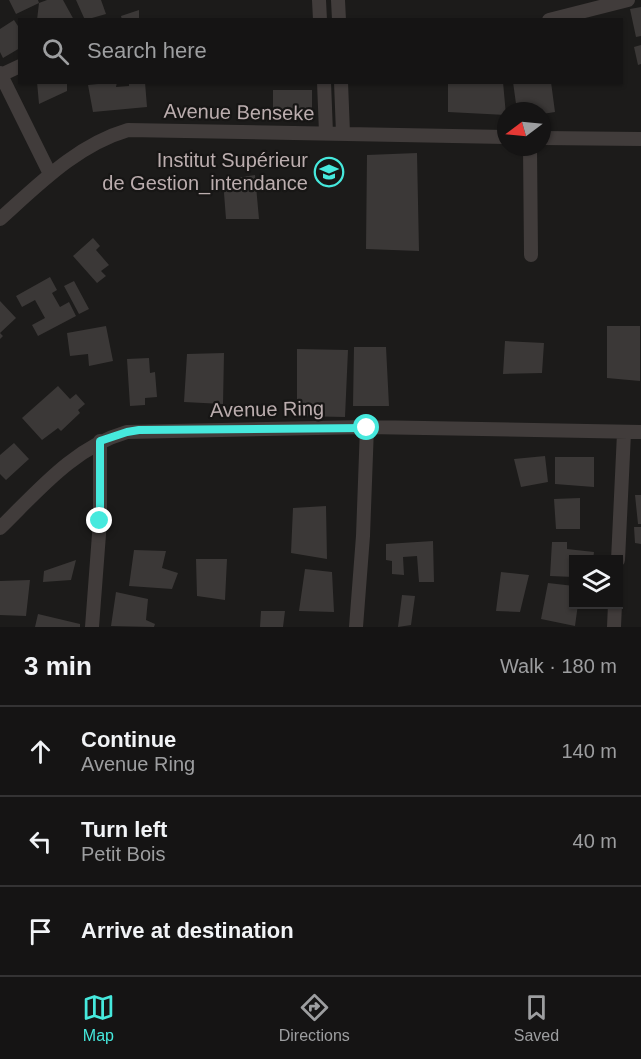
<!DOCTYPE html>
<html lang="en">
<head>
<meta charset="utf-8">
<style>
  body { margin:0; font-family:Arial,sans-serif; background:#222122; color:#f1f3f6 }
  .controls { position:absolute; right:18px; bottom:18px; display:grid; overflow:hidden; border-radius:0px; box-shadow:0 2px 4px #0004 }
  .controls button { width:54px; height:54px; display:grid; place-items:center; padding:0; border:0; border-bottom:2px solid #343334; background:#151414; color:#f1f3f6; font:30px sans-serif }
  .compass { position:absolute; left:497px; top:102px; width:54px; height:54px; border-radius:50%; background:#151414; box-shadow:0 2px 4px #0004; rotate:254deg }
  .stop { position:absolute; width:18px; height:18px; margin:-14px; border:4px solid #46e9dd; border-radius:50%; background:#fff }
  .stop.end { background:#46e9dd; border-color:#fff; box-shadow:0 2px 6px #0008 }
  .list { margin:0; padding:0; list-style:none }
  h2 { display:flex; justify-content:space-between; align-items:center; height:78px; margin:0; padding:0 24px; font-size:26px }
  h2 small { font-size:20px; font-weight:400; color:#9d9ea0 }
  .list li { display:grid; grid-template-columns:39px 1fr auto; gap:18px; align-items:center; box-sizing:border-box; height:90px; padding:0 24px; border-top:2px solid #343334 }
  .list b { display:block; font-size:22px; white-space:nowrap }
  .list p { margin:0; font-size:20px; white-space:nowrap; color:#9d9ea0 }
  .list em { font-size:20px; font-style:normal; color:#9d9ea0 }
  .icon { flex:none; width:33px; height:33px; fill:none; stroke:currentColor; stroke-width:2; stroke-linecap:round; stroke-linejoin:round }
  .map { position:relative; flex:none; width:641px; height:627px; overflow:hidden }
  .search { position:absolute; background:#151414; box-shadow:0 2px 4px #0004; left:18px; right:18px; top:18px; height:66px; display:flex; align-items:center; gap:15px; box-sizing:border-box; padding:0 21px; border-radius:0px; color:#9d9ea0; font-size:22px }
  .sheet { height:348px; background:#151414 }
  nav { display:flex; justify-content:space-around; align-items:center; box-sizing:border-box; height:84px; border-top:2px solid #343334; background:#151414; font-size:16px; color:#9d9ea0 }
  nav a { display:grid; justify-items:center; gap:3px }
  nav .on { color:#46e9dd }
  .map>svg:first-child { display:block }
  .building { fill:#3b3837 }
  .lines { fill:none; stroke-linecap:round; stroke-linejoin:round }
  .minor { stroke:#413c3b; stroke-width:14 }
  .route { stroke:#46e9dd; stroke-width:8 }
  .labels { text-anchor:middle; dominant-baseline:central; stroke-width:4.5; stroke-linejoin:round; paint-order:stroke }
  .street-label { font-size:20px; fill:#bbadae; stroke:#171615 }
  .poi-label { font-size:20px; fill:#bbadae; stroke:#171615; text-anchor:end }
</style>
</head>
<body>
<div class="map">
<svg width="641" height="627" viewBox="0 0 641 627">
  <rect width="100%" height="100%" fill="#1c1b1a"/>
  <path class="building" d="M9 0H38L39 3 16 14Z
    M47 0H63L74 20H37L39 3Z
    M76 0H101L106 14 85 20Z
    M641 7V36L636 37 630 9Z
    M139 10V20H122L121 16Z
    M14 20 20 29V48L3 58 0 52V29Z
    M641 45V64L638 65 634 47Z
    M37 82H67V91L39 104Z
    M117 82 116 87 129 86V82H145L147 107 93 112 88 85Z
    M448 82H503L506 115 448 112Z
    M513 82H551L555 112 542 114V111H517Z
    M273 90H312V109H273Z
    M417 153 419 251 366 249 367 155Z
    M255 175 259 219H226L223 180Z
    M93 238 100 246 96 250 109 265 101 271 106 276 97 283 73 256Z
    M50 277 57 290 52 293 60 307 69 302 76 316 38 336 32 325 45 318 35 300 22 307 16 296Z
    M74 281 89 309 79 314 64 286Z
    M0 301 16 318 0 333 3 336 0 339Z
    M106 326 113 361 89 366 88 354 70 356 67 333Z
    M607 326H640V381L607 378Z
    M505 341 544 343 542 373 503 374Z
    M354 347H386L389 406H353Z
    M297 349 348 350 345 417 297 416Z
    M224 353 223 404 184 402 187 354Z
    M149 358 150 373 155 372 157 397 145 398V405L130 406 127 359Z
    M58 386 70 399 76 394 85 404 78 410 80 413 61 431 58 428 42 440 22 418Z
    M14 443 29 459 6 480 0 474V455Z
    M545 456 548 482 521 487 514 459Z
    M555 457H594V487L555 484Z
    M635 495H641V524H638Z
    M580 498V529H556L554 499Z
    M326 506 327 559 291 553 293 508Z
    M634 527H641V544L635 543Z
    M433 541 434 582H419L417 556 403 557 404 575 392 574V561L386 560V544Z
    M552 542H567V549L594 552 593 560H574V577L550 576Z
    M134 550 166 551 162 568 178 573 172 589 129 586Z
    M196 559H227L225 600 197 596Z
    M76 560 71 580 43 582 44 571Z
    M305 569 332 572 334 612 299 611Z
    M501 572 529 575 520 612 496 611Z
    M30 580 26 616 0 615V581Z
    M548 583 574 586V604H578L575 626 541 619Z
    M116 592 148 599 146 620 155 624 154 627 111 626Z
    M402 595 415 596 411 625 398 627Z
    M261 611H285L283 627H260Z
    M38 614 80 624V627H35Z"/>
  <g class="lines">
    <path class="minor" d="M319 0 320 20
      M338 0 339 20
      M549 20 628 0
      M0 73 50 174
      M1 75 20 66
      M324 82 326 133
      M341 82 343 133
      M542 138 641 139
      M530 147 531 255
      M0 219C39 184 77 145 128 130L506 137
      M0 528C38 491 74 447 127 432L367 427 641 432
      M618 560 624 433
      M92 627 100 521V441
      M356 627 363 536 367 427
      M614 627 615 604"/>
  </g>
  <g class="lines">
    <path class="route" d="M100 521V441L127 432 139 430 367 428"/>
  </g>
  <defs>
    <g id="university-ring" transform="scale(1.5)"><circle r="9.5" fill="#171615" stroke="#46e9dd" stroke-width="1.5"/><path d="M0-5L7-2L0 1L-7-2ZM-4 1L0 2.5L4 1V4Q0 6-4 4Z" fill="#46e9dd"/></g>
  </defs>
  <g fill-rule="evenodd">
    <use href="#university-ring" x="329" y="172"/>
  </g>
  <g class="labels">
    <g class="street-label">
      <text transform="translate(239 112) rotate(1)">Avenue Benseke</text>
      <text transform="translate(267 409) rotate(-1)">Avenue Ring</text>
    </g>
    <g class="poi-label">
      <text x="308" y="160">Institut Supérieur<tspan x="308" dy="23">de Gestion_intendance</tspan></text>
    </g>
  </g>
</svg>
<div class="controls">
<button><svg class="icon" aria-label="layers" viewBox="0 0 24 24"><path d="M12 4l9 5-9 5-9-5zM3 14l9 5 9-5"/></svg></button>
</div>
<svg class="compass" viewBox="-18 -18 36 36"><path d="M0-13l5 13h-10z" fill="#e53935"/><path d="M0 13l5-13h-10z" fill="#9d9ea0"/></svg>
<div class="stop" style="left:367px;top:428px"></div>
<div class="stop end" style="left:100px;top:521px"></div>
<div class="search"><svg class="icon" aria-label="search" viewBox="0 0 24 24"><circle cx="10" cy="10" r="6"/><path d="M15 15l6 6"/></svg>Search here</div>
</div>
<section class="sheet">
<h2>3 min<small>Walk · 180 m</small></h2>
<ul class="list">
<li><svg class="icon" aria-label="ahead" viewBox="0 0 24 24"><path d="M12 20V5M6 11l6-6 6 6"/></svg><div><b>Continue</b><p>Avenue Ring</p></div><em>140 m</em></li>
<li><svg class="icon" aria-label="left" viewBox="0 0 24 24"><path d="M17 20v-9H6M10 6l-5 5 5 5"/></svg><div><b>Turn left</b><p>Petit Bois</p></div><em>40 m</em></li>
<li><svg class="icon" aria-label="arrive" viewBox="0 0 24 24"><path d="M6 21V4h12l-3 4 3 4H6"/></svg><div><b>Arrive at destination</b></div></li>
</ul>
</section>
<nav>
<a class="on"><svg class="icon" aria-label="map" viewBox="0 0 24 24"><path d="M3 6l6-2 6 2 6-2v14l-6 2-6-2-6 2zM9 4v14M15 6v14"/></svg>Map</a>
<a><svg class="icon" aria-label="directions" viewBox="0 0 24 24"><path d="M12 3l9 9-9 9-9-9zM9 14v-3h6M13 9l2 2-2 2"/></svg>Directions</a>
<a><svg class="icon" aria-label="saved" viewBox="0 0 24 24"><path d="M7 4h10v16l-5-4-5 4z"/></svg>Saved</a>
</nav>
</body>
</html>
